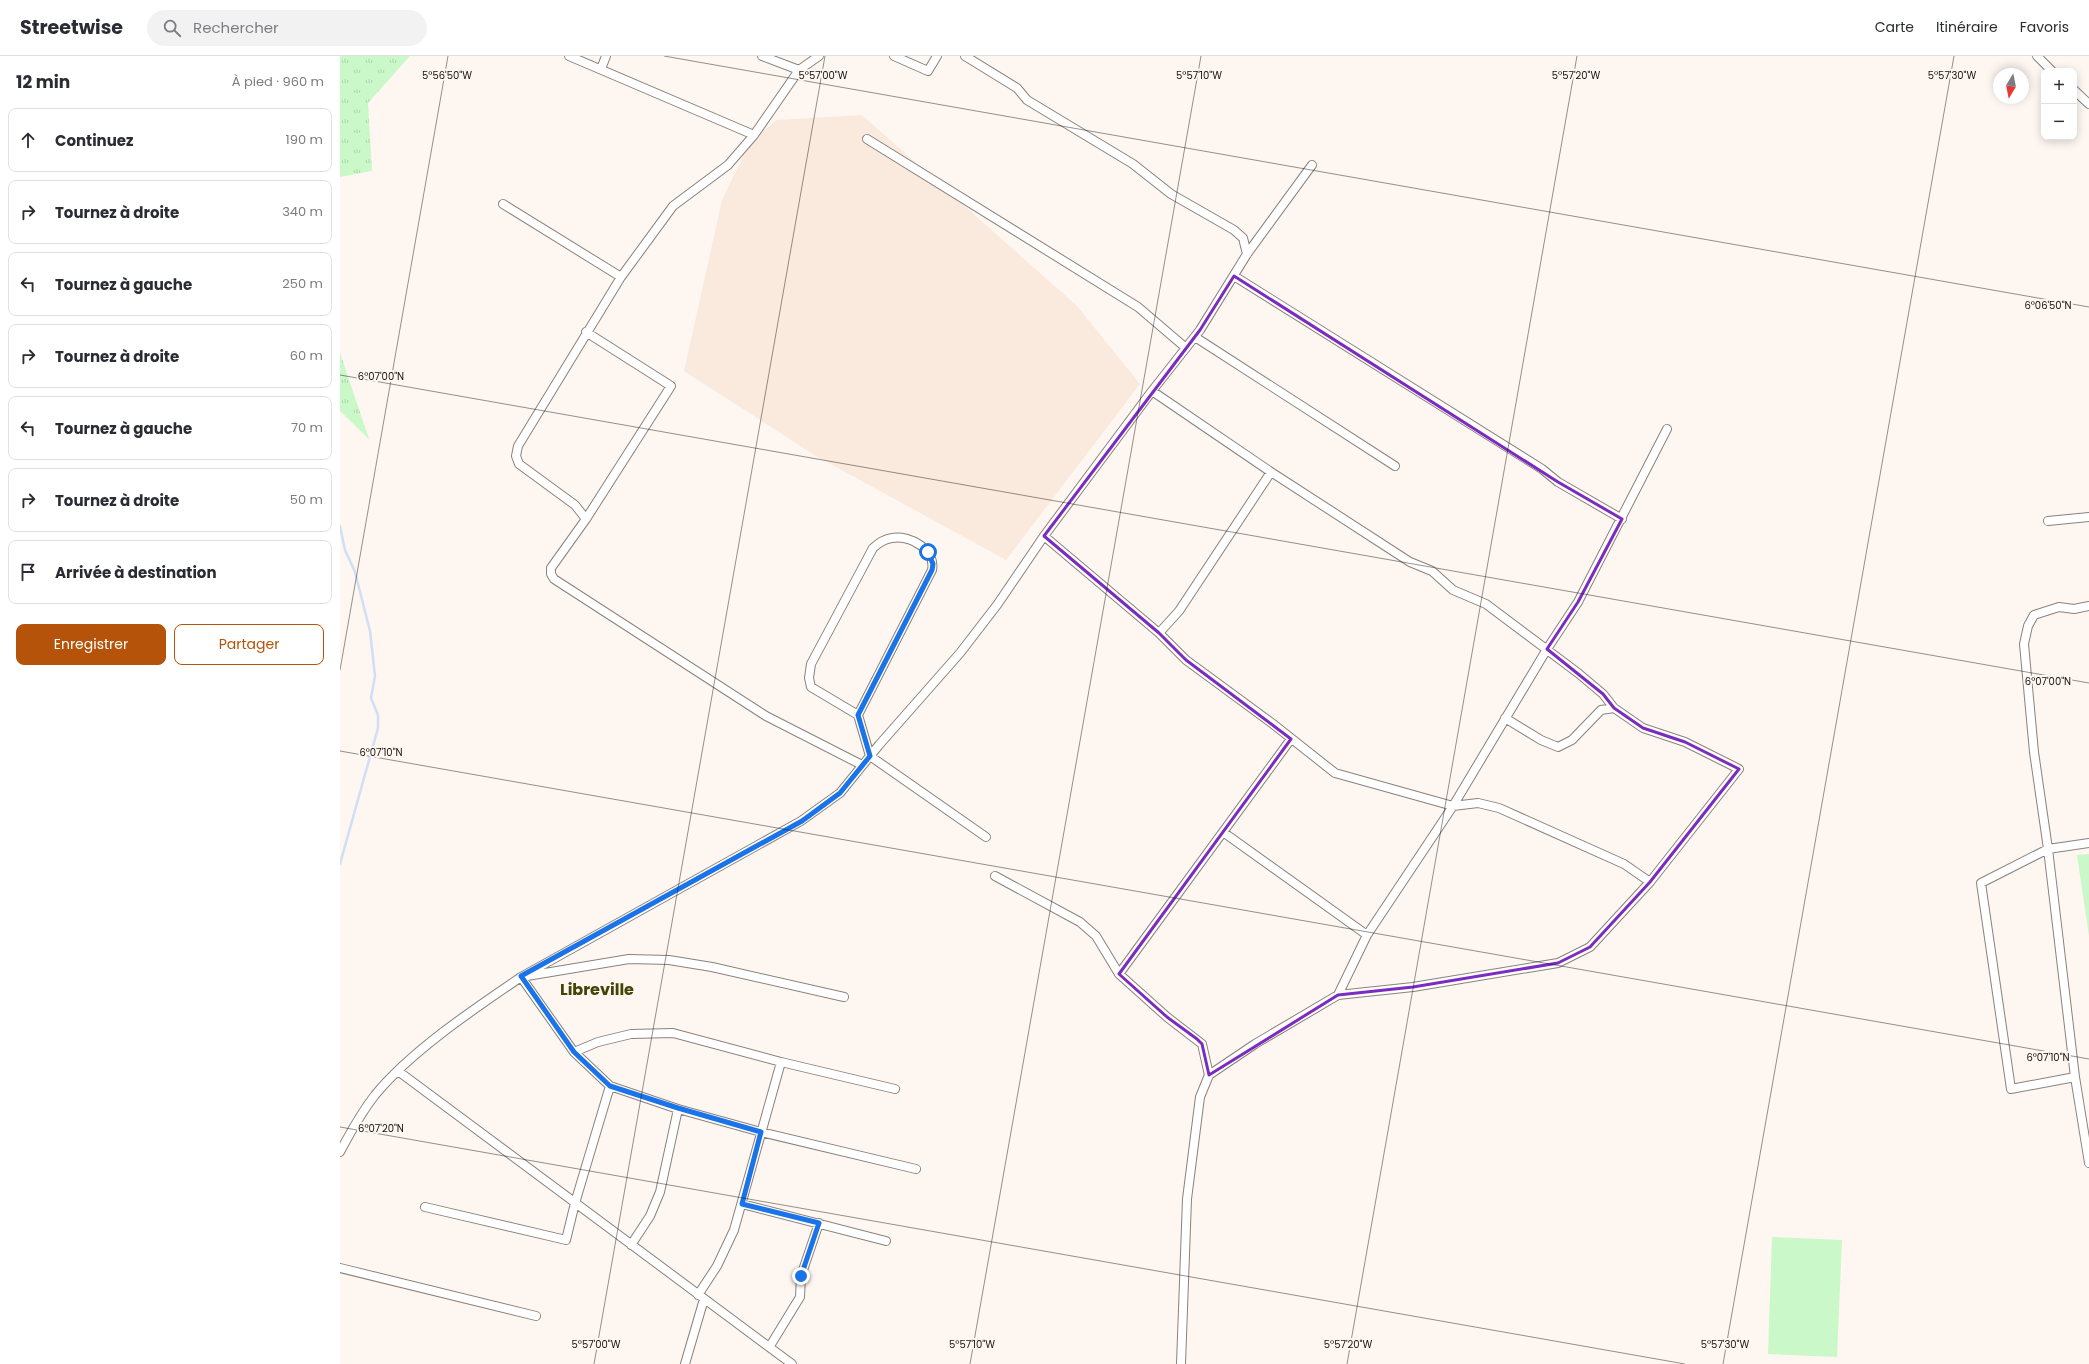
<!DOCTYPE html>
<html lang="fr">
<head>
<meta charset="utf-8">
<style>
  body { margin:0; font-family:Poppins,sans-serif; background:#f2f2f3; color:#2b2b33 }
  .controls { position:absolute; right:12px; top:12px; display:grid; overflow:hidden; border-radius:8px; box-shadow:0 2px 10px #0003 }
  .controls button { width:36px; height:36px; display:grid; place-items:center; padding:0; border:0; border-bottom:1px solid #e1e1e2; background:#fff; color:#2b2b33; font:20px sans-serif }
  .compass { position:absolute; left:1653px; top:12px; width:36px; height:36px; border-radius:50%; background:#fff; box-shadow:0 2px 10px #0003; rotate:190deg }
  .stop { position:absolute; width:12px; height:12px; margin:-9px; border:3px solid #1a73e8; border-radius:50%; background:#fff }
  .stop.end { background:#1a73e8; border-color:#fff; box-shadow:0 1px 4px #0008 }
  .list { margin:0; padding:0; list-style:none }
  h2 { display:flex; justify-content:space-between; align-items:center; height:52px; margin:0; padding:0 16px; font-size:17px }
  h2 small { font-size:13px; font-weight:400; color:#7c7c81 }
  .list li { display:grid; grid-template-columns:26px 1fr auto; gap:12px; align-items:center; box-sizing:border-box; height:64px; margin:0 8px 8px; padding:0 8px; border:1px solid #e1e1e2; border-radius:8px }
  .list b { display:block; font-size:15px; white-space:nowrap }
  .list em { font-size:13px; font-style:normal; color:#7c7c81 }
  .actions { display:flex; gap:8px; padding:12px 16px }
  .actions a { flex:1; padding:9px 0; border:1px solid #b45309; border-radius:8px; text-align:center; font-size:14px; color:#b45309 }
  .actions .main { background:#b45309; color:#fff }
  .icon { flex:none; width:22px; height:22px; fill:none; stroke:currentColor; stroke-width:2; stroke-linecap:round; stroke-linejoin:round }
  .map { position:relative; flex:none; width:1749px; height:1308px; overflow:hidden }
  header { display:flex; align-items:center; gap:24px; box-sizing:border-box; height:56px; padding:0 20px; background:#fff; border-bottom:1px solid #e1e1e2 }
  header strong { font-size:19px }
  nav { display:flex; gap:22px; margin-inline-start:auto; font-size:14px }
  .search { width:280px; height:36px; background:#f2f2f3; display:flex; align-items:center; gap:10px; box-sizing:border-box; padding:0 14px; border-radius:22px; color:#7c7c81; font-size:15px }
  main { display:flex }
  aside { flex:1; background:#fff }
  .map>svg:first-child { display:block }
  .built { fill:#faeade }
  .grass { fill:url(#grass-tufts) }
  .garden { fill:#caf8c9 }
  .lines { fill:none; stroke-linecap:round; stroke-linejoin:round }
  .stream { stroke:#d0dff6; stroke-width:2.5 }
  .minor-casing { stroke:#8a827c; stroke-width:10 }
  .minor { stroke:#fff; stroke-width:8 }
  .route { stroke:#1a73e8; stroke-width:5 }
  .marked { fill:none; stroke:#7b2cbf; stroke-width:3; stroke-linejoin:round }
  .ticks { fill:none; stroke:#151210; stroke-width:1; stroke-opacity:0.45 }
  .labels { text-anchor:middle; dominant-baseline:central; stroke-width:4; stroke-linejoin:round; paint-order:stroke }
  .quarter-label { font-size:16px; font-weight:bold; fill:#414506; stroke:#fef6f1 }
  .ticks-label { font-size:10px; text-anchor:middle; fill:#151210; stroke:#fef6f1; stroke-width:4; stroke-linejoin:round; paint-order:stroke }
</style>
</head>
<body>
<header>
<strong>Streetwise</strong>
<div class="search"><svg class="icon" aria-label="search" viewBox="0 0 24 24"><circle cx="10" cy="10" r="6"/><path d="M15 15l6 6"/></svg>Rechercher</div>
<nav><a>Carte</a><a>Itinéraire</a><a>Favoris</a></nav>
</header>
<main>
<aside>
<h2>12 min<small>À pied · 960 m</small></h2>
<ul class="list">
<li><svg class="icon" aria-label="ahead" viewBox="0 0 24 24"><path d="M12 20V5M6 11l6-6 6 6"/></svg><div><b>Continuez</b></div><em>190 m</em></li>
<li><svg class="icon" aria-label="right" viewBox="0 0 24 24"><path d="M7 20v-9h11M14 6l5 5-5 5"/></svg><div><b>Tournez à droite</b></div><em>340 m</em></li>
<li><svg class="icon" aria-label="left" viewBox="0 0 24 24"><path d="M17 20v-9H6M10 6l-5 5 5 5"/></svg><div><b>Tournez à gauche</b></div><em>250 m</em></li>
<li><svg class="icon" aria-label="right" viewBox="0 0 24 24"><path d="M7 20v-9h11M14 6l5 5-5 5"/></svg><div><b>Tournez à droite</b></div><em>60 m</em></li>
<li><svg class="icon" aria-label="left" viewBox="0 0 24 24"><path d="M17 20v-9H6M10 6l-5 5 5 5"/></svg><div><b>Tournez à gauche</b></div><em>70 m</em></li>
<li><svg class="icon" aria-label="right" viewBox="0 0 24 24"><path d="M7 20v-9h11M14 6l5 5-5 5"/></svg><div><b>Tournez à droite</b></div><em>50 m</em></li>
<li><svg class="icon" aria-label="arrive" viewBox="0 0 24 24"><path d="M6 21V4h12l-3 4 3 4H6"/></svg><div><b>Arrivée à destination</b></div></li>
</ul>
<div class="actions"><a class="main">Enregistrer</a><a>Partager</a></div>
</aside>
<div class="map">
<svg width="1749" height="1308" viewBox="0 0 1749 1308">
  <defs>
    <pattern id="grass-tufts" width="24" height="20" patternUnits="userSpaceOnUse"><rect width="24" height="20" fill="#caf8c9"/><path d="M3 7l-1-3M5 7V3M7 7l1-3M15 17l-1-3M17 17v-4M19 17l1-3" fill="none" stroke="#add4ac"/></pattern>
  </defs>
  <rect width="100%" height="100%" fill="#fef6f1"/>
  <path class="built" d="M522 59 737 250 800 328 666 504 476 400 344 315 382 144 411 84 437 64Z"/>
  <path class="grass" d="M0 0H70L28 47 32 115 0 121Z
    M0 297 29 383 0 355Z"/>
  <path class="garden" d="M1749 798V880L1737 799Z
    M1432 1181 1502 1184 1497 1301 1428 1298Z"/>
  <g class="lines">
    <path class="stream" d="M0 470 5 494 15 516 30 575 35 620 31 642 38 659V672L0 808"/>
    <g class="minor-casing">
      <path id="minor" d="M229 0 414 79
        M422 0 459 14
        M479 0 459 14 414 79 388 109 333 150 281 221 178 390 176 400 179 408 235 449 246 463 211 512V518L214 523 426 660 522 709
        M554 0 588 15 597 0
        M625 0 677 32 687 44 793 108 831 138 894 174 903 182 907 198
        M1697 0 1712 15
        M261 13 266 0
        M1734 34 1749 48
        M527 83 798 251 846 292
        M163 148 281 221
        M894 220 1202 413 1218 426 1282 463
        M855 281 1055 410
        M812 335 931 416 1070 506 1092 515 1113 534 1146 548 1238 617 1263 638 1274 652 1303 672 1345 686 1399 713 1310 826 1250 891 1218 907 1073 931 998 939
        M246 463 331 330 246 276
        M1708 465 1749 461
        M704 480 819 577 846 604 933 668 995 717 1113 750 1138 747 1159 752 1284 808 1310 826
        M1749 550 1734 553 1719 551 1694 559 1688 570 1684 588 1694 696 1708 793 1735 1021 1749 1107
        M819 577 839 555 931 416
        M518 659 471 631 469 622 471 608 533 492C539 487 544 483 552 482 571 479 596 494 592 514L518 659 530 700 646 781
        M1165 662 1201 684 1218 691 1232 684 1261 654 1274 652
        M883 776 1027 879
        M655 820 740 866 756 880 779 918 827 961 862 988 869 1019
        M779 918 951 683
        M504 941 372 911 329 904 289 903 181 921 234 996 270 1030 338 1053 421 1076 576 1113
        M234 996 258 986 291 978 333 977 441 1006 555 1033
        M58 1015 452 1308
        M1735 1021 1671 1033 1641 827 1708 793 1749 787
        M0 1096C10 1077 21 1057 35 1039 71 995 134 953 181 921L461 765 500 737 539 689 620 597 657 549 704 480 812 335 860 274 907 198 972 109
        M402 1148 546 1185
        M85 1151 226 1184 235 1147 270 1030
        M291 1189 310 1160 320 1136 338 1053
        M0 1212 196 1260
        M358 1239 377 1210 394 1174 441 1006
        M430 1290 460 1241 461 1220 479 1167
        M345 1308 364 1243
        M841 1308 847 1143 860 1041 869 1019 915 988 998 939 1027 879 1113 750 1207 593 1238 546 1327 373"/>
    </g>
    <use href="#minor" class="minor"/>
  </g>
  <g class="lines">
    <path class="route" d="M461 1220 479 1167 402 1148 421 1076 338 1052 270 1030 234 996 181 920 462 765 500 737 530 700 518 659 592 514 593 508 588 496"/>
  </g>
  <path class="marked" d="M894 220 1218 426 1282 463 1238 546 1207 593 1263 638 1274 652 1303 672 1345 686 1399 713 1310 826 1250 891 1218 907 1073 931 998 939 869 1019 862 988 857 983 827 961 779 918 951 683 846 604 819 577 704 480 860 274Z"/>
  <path class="ticks" d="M324 0 1749 251M0 319 1749 627M0 614 108 0M0 695 1749 1003M0 1071 1345 1308M254 1308 485 0M630 1308 861 0M1007 1308 1237 0M1383 1308 1614 0"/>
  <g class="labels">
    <g class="quarter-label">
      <text x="257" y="933">Libreville</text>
    </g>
  </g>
  <g class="ticks-label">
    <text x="107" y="23">5°56'50"W</text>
    <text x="483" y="23">5°57'00"W</text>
    <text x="859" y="23">5°57'10"W</text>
    <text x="1236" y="23">5°57'20"W</text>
    <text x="1612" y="23">5°57'30"W</text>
    <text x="1708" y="253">6°06'50"N</text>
    <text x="41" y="324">6°07'00"N</text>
    <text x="1708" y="629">6°07'00"N</text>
    <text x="41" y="700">6°07'10"N</text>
    <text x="1708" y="1005">6°07'10"N</text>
    <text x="41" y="1076">6°07'20"N</text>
    <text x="256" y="1292">5°57'00"W</text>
    <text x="632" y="1292">5°57'10"W</text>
    <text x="1008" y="1292">5°57'20"W</text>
    <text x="1385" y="1292">5°57'30"W</text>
  </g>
</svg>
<div class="controls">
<button>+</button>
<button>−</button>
</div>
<svg class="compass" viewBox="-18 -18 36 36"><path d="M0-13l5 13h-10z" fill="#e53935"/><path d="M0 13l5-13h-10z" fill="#7c7c81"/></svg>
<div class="stop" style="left:588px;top:496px"></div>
<div class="stop end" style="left:461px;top:1220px"></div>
</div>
</main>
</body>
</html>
